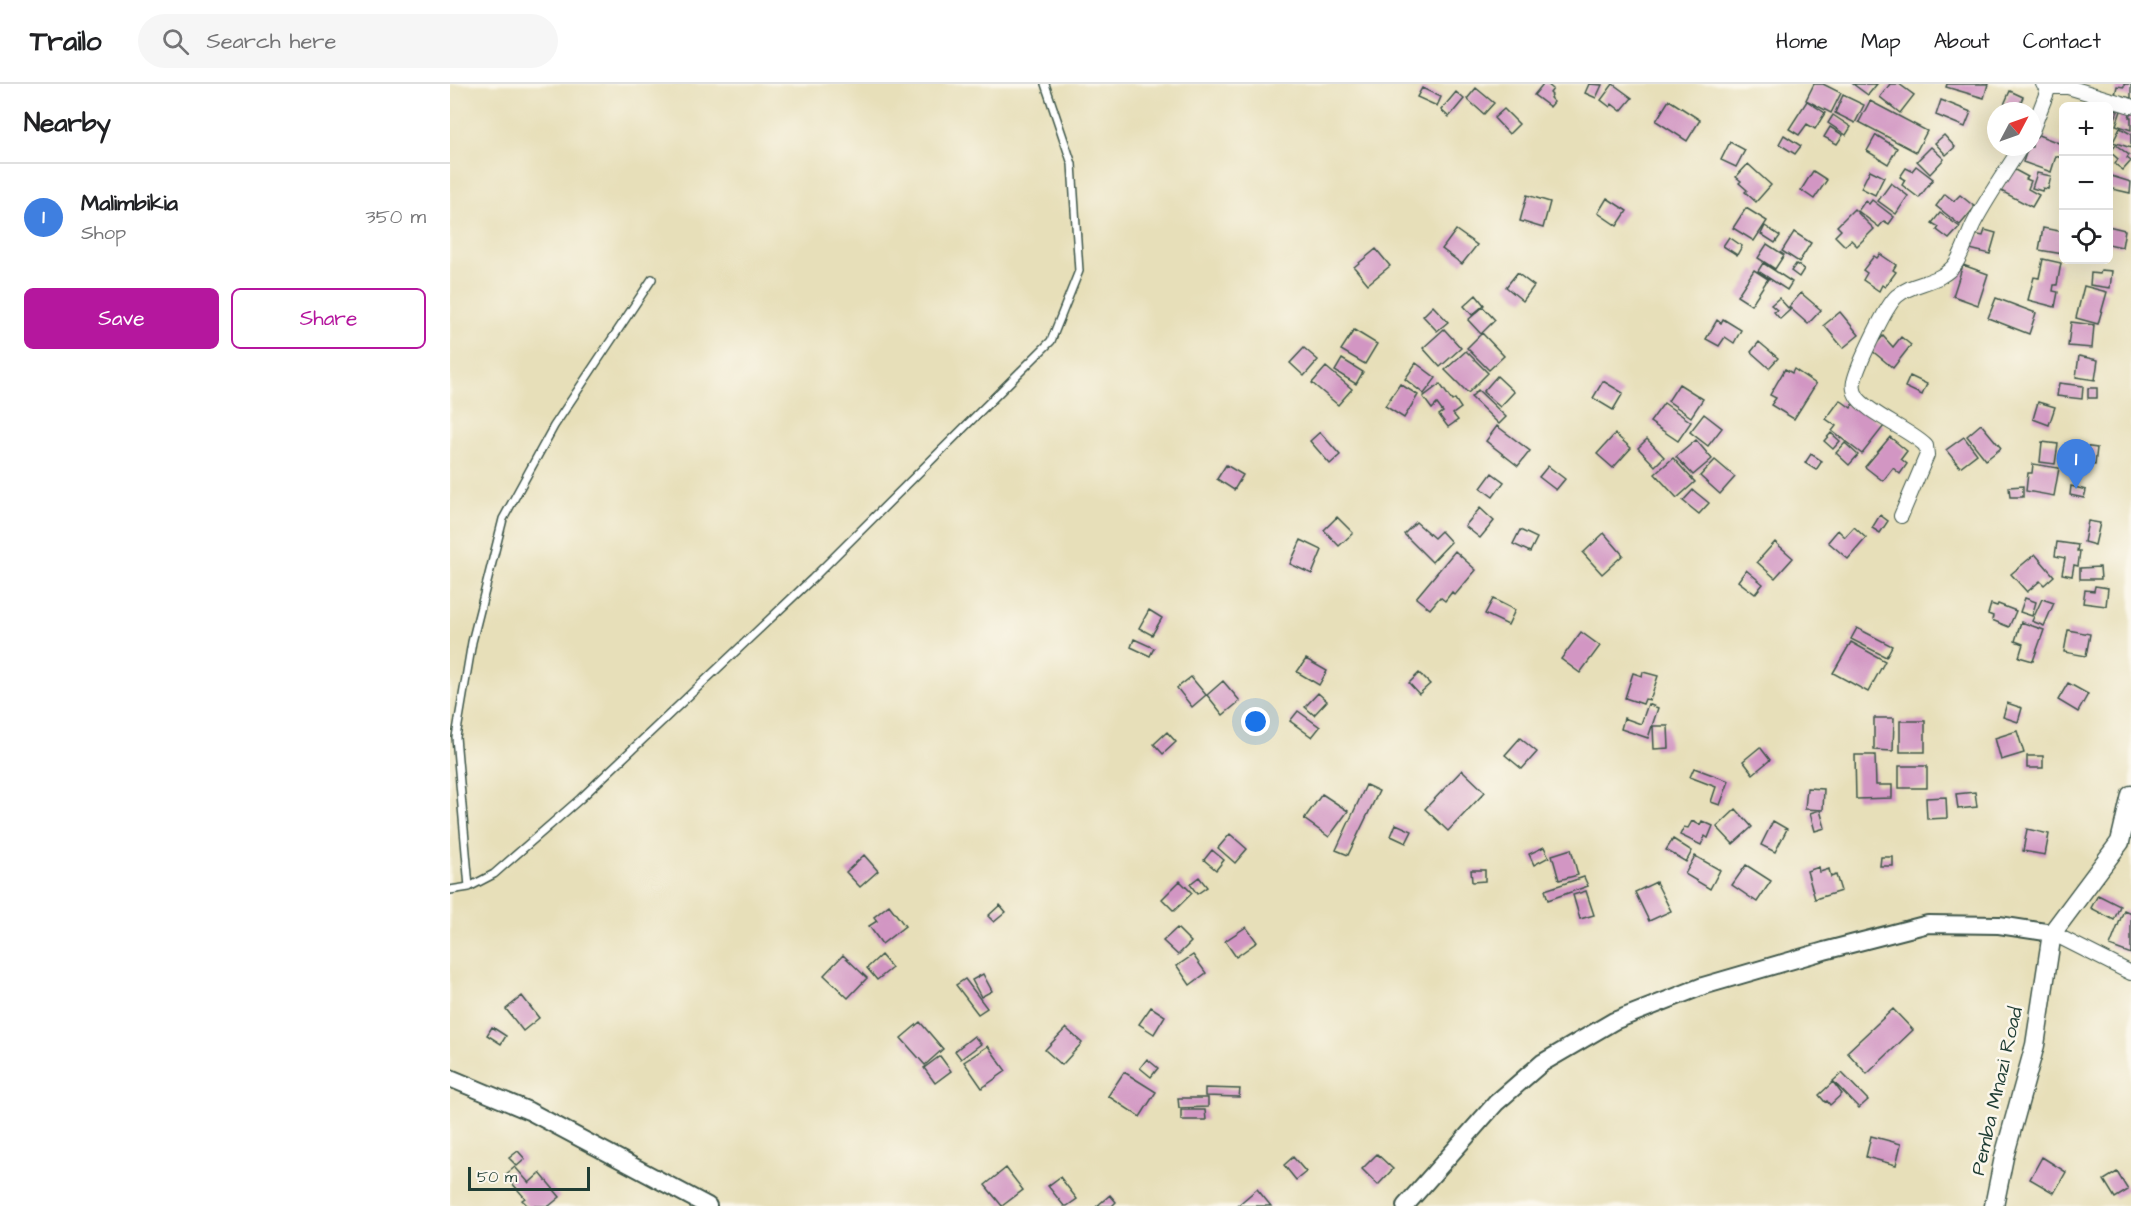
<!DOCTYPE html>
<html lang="en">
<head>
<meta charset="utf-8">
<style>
  body { margin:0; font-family:"Architects Daughter",sans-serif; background:#f6f6f6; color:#202124 }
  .controls { position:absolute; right:18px; top:18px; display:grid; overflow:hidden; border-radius:9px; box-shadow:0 6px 24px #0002 }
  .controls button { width:54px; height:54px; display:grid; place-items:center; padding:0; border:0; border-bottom:2px solid #e0e0e0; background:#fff; color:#202124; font:30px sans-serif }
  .compass { position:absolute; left:1537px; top:18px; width:54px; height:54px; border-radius:50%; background:#fff; box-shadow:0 6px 24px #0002; rotate:49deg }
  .scale { position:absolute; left:18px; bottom:15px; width:122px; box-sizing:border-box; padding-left:6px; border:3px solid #1f3d34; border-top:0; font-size:16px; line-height:21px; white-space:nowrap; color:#1f3d34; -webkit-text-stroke:4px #fbf7ec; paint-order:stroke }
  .you { position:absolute; left:806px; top:638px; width:21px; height:21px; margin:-15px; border:4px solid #fff; border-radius:50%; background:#1a73e8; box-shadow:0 0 0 9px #1a73e833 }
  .badge { display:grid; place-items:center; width:39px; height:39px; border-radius:50%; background:#b5179e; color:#fff; font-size:20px; font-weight:700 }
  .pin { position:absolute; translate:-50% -50px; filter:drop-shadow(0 2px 3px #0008) }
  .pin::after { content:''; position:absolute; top:32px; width:21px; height:18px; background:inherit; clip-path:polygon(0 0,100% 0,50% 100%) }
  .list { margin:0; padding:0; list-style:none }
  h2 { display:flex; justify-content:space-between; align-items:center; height:78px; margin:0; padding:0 24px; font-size:26px }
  h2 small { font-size:20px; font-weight:400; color:#757577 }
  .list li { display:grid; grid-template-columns:39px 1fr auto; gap:18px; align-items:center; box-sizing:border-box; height:108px; padding:0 24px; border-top:2px solid #e0e0e0 }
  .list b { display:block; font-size:22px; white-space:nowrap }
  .list p { margin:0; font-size:20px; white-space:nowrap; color:#757577 }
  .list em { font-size:20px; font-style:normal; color:#757577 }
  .actions { display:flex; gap:12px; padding:18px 24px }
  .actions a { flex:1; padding:14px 0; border:2px solid #b5179e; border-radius:9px; text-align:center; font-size:21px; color:#b5179e }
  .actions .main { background:#b5179e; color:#fff }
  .icon { flex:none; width:33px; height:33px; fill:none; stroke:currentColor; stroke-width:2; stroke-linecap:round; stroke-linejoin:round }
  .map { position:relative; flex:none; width:1681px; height:1122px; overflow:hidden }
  header { display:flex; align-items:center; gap:36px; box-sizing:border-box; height:84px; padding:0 30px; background:#fff; border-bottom:2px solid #e0e0e0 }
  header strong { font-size:28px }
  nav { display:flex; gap:33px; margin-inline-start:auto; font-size:21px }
  .search { width:420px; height:54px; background:#f6f6f6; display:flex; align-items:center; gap:15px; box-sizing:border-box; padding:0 21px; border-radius:33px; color:#757577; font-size:22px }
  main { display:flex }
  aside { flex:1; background:#fff }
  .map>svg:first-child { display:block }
  .building { fill:#d296c3 }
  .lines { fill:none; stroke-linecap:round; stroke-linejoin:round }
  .service-casing { stroke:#3d5548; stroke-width:10 }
  .minor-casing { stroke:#3d5548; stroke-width:16 }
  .tertiary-casing { stroke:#3d5548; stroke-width:20 }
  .secondary-casing { stroke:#3d5548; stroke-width:21 }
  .service { stroke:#fff; stroke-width:7 }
  .minor { stroke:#fff; stroke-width:14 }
  .tertiary { stroke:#fff; stroke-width:16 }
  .secondary { stroke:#fff; stroke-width:18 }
  .labels { text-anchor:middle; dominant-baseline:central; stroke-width:5; stroke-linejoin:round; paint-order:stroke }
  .street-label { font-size:20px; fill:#1f3d34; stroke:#fbf7ec }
</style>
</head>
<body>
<header>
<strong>Trailo</strong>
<div class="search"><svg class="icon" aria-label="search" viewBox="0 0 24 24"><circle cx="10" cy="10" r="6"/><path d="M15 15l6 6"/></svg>Search here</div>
<nav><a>Home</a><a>Map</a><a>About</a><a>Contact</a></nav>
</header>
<main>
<aside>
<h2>Nearby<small></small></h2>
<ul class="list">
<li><span class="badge" style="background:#3f7fe0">1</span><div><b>Malimbikia</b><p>Shop</p></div><em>350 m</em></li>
</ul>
<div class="actions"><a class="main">Save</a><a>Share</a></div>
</aside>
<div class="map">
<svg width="1681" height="1122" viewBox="0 0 1681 1122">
  <rect width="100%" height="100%" fill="#fbf7ec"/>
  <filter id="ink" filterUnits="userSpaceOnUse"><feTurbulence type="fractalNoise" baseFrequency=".0167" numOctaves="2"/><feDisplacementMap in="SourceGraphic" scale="12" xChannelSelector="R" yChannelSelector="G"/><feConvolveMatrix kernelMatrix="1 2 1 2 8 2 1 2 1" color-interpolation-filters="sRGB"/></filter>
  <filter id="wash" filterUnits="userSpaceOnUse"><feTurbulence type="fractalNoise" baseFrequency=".008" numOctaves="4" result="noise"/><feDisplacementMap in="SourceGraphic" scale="24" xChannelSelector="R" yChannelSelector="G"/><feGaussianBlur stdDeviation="1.35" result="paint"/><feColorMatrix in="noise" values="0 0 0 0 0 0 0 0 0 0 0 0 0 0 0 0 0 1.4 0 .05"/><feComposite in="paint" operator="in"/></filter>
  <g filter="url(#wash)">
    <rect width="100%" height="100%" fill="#e7dfb9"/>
    <g id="blocks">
      <path class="building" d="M1093 0H1097L1103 5 1100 9 1102 11 1100 14 1104 18 1100 23 1084 11Z
        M1139 0 1152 1 1146 14 1135 9Z
        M1163 0 1182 14 1171 27 1162 20 1160 23 1151 16Z
        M1364 0H1373L1391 9 1381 29 1356 16Z
        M1403 0H1427L1418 11Z
        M1440 0H1449L1464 11 1450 29 1430 13Z
        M1497 0H1538L1534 14 1496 3Z
        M1674 0H1681V14L1665 11 1667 2 1674 3Z
        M972 4 991 13 987 22 967 13Z
        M1026 4 1044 19 1034 30 1017 15Z
        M1560 7 1573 13 1567 27H1557L1552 25Z
        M1006 8 1014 15 999 33 991 26Z
        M1393 11 1414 21 1405 39 1385 29Z
        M1641 14 1668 27 1662 41 1658 40V22H1638Z
        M1219 16 1250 36 1237 57 1206 37Z
        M1491 16 1521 28 1515 43 1486 31Z
        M1357 17 1375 29 1365 45 1357 40 1349 51 1339 45Z
        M1420 17 1477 47 1466 68 1409 38Z
        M1672 24 1681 27 1679 33H1681V46L1666 41Z
        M1054 25 1069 40 1059 50 1044 34Z
        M1383 31 1401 43 1396 51 1378 39Z
        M1380 43 1393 51 1387 60 1374 53Z
        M1670 44 1681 50V64L1663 58Z
        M1583 49 1614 61V75L1606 72 1601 88 1573 78 1578 63H1582Z
        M1334 51 1351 62 1345 70 1329 60Z
        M1426 51 1447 64 1438 80 1417 67Z
        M1494 51 1505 63 1496 71 1485 59Z
        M1280 58 1295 66 1286 83 1271 76Z
        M1666 61 1679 71 1677 74 1681 77 1673 86 1665 80 1668 75 1660 68Z
        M1481 63 1494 75 1480 90 1467 77Z
        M1298 80 1321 101 1306 118 1295 108 1297 106 1289 99 1291 97 1286 93Z
        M1466 82 1483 95 1469 114 1452 101 1455 96 1450 93 1456 84 1462 87Z
        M1563 85 1578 93 1576 95 1581 97 1578 105 1589 111 1582 123 1551 107Z
        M1420 86 1434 93 1425 111 1411 104Z
        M1363 87 1377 96 1364 115 1351 106Z
        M1587 89 1601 92 1598 105 1593 104 1592 107 1582 104Z
        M1658 91 1681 98 1680 109 1658 104Z
        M1441 99 1458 112 1446 130 1428 117Z
        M1495 110 1504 117 1510 111 1525 123 1510 141 1486 122Z
        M1077 111 1100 118 1093 144 1070 137Z
        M1157 114 1177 127 1167 142 1148 129Z
        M1422 116 1444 133 1439 140 1434 137 1429 143 1408 127 1415 117 1419 120Z
        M1296 124 1317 137 1304 157 1283 144Z
        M1404 125 1424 145 1407 162 1401 156 1395 162 1385 152 1391 146 1387 142Z
        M1490 129 1510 143 1499 155 1487 146 1489 143 1482 139Z
        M1315 142 1330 152 1325 159 1311 150Z
        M1658 142 1675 146 1672 163 1658 160Z
        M1593 144 1614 148 1613 170 1589 166Z
        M1006 146 1027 161 1012 180 992 165Z
        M1535 146 1546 149 1540 170 1520 165 1523 150 1533 152Z
        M1344 148 1361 159 1349 178 1332 167Z
        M1279 153 1292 162 1287 171 1273 162Z
        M1317 160 1334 171 1325 185 1308 174Z
        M926 165 940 182 918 200 904 183Z
        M1430 170 1446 181 1443 186 1446 188 1435 203 1432 201 1429 207 1413 196 1417 189 1413 186 1424 172 1427 174Z
        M1593 175 1611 179 1607 201H1604L1603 207 1608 208 1605 223 1578 216 1584 193 1589 194Z
        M1313 179 1342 198 1337 206 1308 187Z
        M1346 180 1354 185 1349 193 1341 187Z
        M1513 181 1538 190 1528 221 1503 212Z
        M1304 186 1318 195 1301 221 1287 212Z
        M1651 186 1662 187 1660 204 1640 201 1641 189 1650 190Z
        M1067 189 1084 202 1073 217 1056 203Z
        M1634 202 1657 208 1648 240 1626 234Z
        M1351 209 1371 226 1358 240 1339 223Z
        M1026 211 1034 221 1022 231 1014 222Z
        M1329 214 1340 226 1330 235 1324 228 1327 226 1321 221Z
        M1546 214 1586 229 1579 250 1538 234Z
        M983 222 998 238 987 247 973 232Z
        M1033 223 1045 236 1031 250 1018 236Z
        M1390 228 1409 251 1393 264 1374 241Z
        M1273 235 1291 246 1284 259 1275 253 1269 262 1256 255 1267 236 1271 239Z
        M1621 238 1644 241 1642 264 1618 262Z
        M994 245 1011 264 990 283 973 264Z
        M904 246 927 260 915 280 891 266Z
        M1032 249 1054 272 1039 286 1017 264Z
        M1433 252 1443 263 1451 253 1461 261 1443 284 1421 266Z
        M1309 258 1328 274 1319 284 1301 268Z
        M854 264 868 276 854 292 840 279Z
        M1016 267 1038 289 1018 309 995 286Z
        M1629 272 1648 276 1645 296 1626 293Z
        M892 275 913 288 906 300 885 287Z
        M966 279 986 294 974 310 955 295Z
        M876 283 902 305 888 321 862 299Z
        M1335 285 1342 289 1344 285 1366 300 1344 335 1321 321 1326 314 1320 311Z
        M1047 292 1064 308 1050 323 1033 308Z
        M1460 292 1477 300 1472 311 1455 303Z
        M1153 297 1173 309 1163 326 1143 314Z
        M1609 299 1633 302 1632 315 1607 312Z
        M950 300 968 311 954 334 935 322Z
        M990 300 1002 317 1005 315 1011 324 1003 330 1008 336 998 343 989 331 993 328 987 320 982 325 973 313Z
        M1229 300 1253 315 1241 333 1218 317Z
        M1638 304H1647V314H1638Z
        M1028 306 1056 333 1049 340 1021 313Z
        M1390 316 1401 324 1404 319 1434 342 1412 370 1382 347 1386 342 1376 335Z
        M1588 318 1605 323 1599 341 1583 335Z
        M1214 319 1241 338 1228 357 1200 338Z
        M1254 330 1272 344 1258 362 1240 348Z
        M1531 340 1551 364 1536 376 1517 352Z
        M1047 342 1080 367 1068 382 1036 357Z
        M870 348 890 371 880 380 860 357Z
        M1381 349 1390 357 1383 365 1374 357Z
        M1165 350 1181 364 1163 384 1147 370Z
        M1440 353 1457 367 1451 375 1457 380 1450 390 1443 384 1433 397 1415 383Z
        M1514 353 1527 370 1510 383 1496 366Z
        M1197 355 1214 373 1205 382 1188 364Z
        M1246 356 1262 375 1243 391 1226 373Z
        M1592 358 1608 360 1605 380 1590 378Z
        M1395 359 1408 371 1399 381 1386 369Z
        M1625 361 1647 364 1645 381 1637 380 1636 387 1623 385Z
        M1361 370 1372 377 1366 386 1355 379Z
        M1223 374 1245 398 1227 414 1205 390Z
        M1265 376 1285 393 1270 410 1250 392Z
        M1583 380 1609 384 1604 412 1576 407 1578 389H1582Z
        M776 381 793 391 784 406 767 395Z
        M1098 382 1115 395 1106 406 1089 393Z
        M1042 389 1054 398 1043 413 1031 404Z
        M1573 402V413H1560L1559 403Z
        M1621 402 1636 406 1634 414 1620 411Z
        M1243 406 1259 419 1249 430 1233 417Z
        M1030 424 1044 437 1030 454 1015 442Z
        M1430 431 1438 437 1430 449 1422 444Z
        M887 433 903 449 889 462 874 446Z
        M1638 437 1650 439 1645 461 1634 458Z
        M966 438 984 454 991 447 1001 458 982 478 954 450Z
        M1404 443 1416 454 1398 475 1378 458 1388 446 1395 453Z
        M1070 446 1087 454 1080 468 1063 460Z
        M1154 449 1173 471 1152 490 1133 469Z
        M851 456 872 466 862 490 840 480Z
        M1325 458 1343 474 1325 494 1307 478Z
        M1607 458 1628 461 1627 467H1630L1628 482 1624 481 1622 492 1612 490 1615 474 1605 472Z
        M1005 467 1026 486 1005 511 1002 508 995 517 990 513 980 525 966 514Z
        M1585 470 1604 492 1594 501 1590 497 1577 508 1561 490Z
        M1650 483 1651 495H1630V484Z
        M1296 486 1313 500 1305 510 1288 497Z
        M1645 502 1658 504 1656 522 1633 519 1635 506 1644 507Z
        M1575 514 1586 518 1582 532 1570 528Z
        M1043 515 1065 526 1058 541 1035 530Z
        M1592 515 1604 519 1594 542 1582 537Z
        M1541 520 1547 522 1548 520 1566 527 1559 543 1542 536 1543 532 1538 530Z
        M699 526 712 534 702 551 689 544Z
        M1571 538 1594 546 1583 577 1569 573 1573 560 1565 557Z
        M1407 544 1442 562 1436 573 1401 555Z
        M1618 546 1640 550 1636 572 1614 568Z
        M1131 548 1150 562 1130 589 1111 575Z
        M684 555 704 564 700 572 681 563Z
        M1401 558 1435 577 1418 608 1383 589Z
        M856 575 877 587 869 601 847 588Z
        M1193 588 1208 592 1200 616 1195 615 1193 620 1175 614 1183 589 1192 592Z
        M969 589 980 600 969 610 959 599Z
        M741 593 756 611 742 623 727 604Z
        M773 597 790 617 773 631 757 611Z
        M1618 599 1638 610 1628 628 1608 616Z
        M868 609 877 617 864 631 855 623Z
        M1557 619 1572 624 1568 638 1553 633Z
        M1198 620 1208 624 1198 654 1171 645 1174 634 1191 640Z
        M848 627 870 643 862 653 840 637Z
        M1424 634H1444L1443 667 1424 666Z
        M1450 637H1475V668H1450Z
        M1203 642H1218L1219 664 1204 665Z
        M1567 647 1574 669 1551 676 1545 654Z
        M717 648 726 658 713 670 704 660Z
        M1070 654 1087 668 1072 685 1055 671Z
        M1310 663 1320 676 1303 690 1293 677Z
        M1405 671H1425L1426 701H1442V714L1406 715Z
        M1577 672H1593V684H1577Z
        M1449 682H1477V704H1449Z
        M1244 684 1279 697 1270 721 1261 718 1266 703 1240 693Z
        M1012 686 1035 708 998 747 975 725Z
        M916 701 929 707 898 771 886 766Z
        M1357 704 1374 705 1373 726 1355 725Z
        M1525 708 1527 723 1508 725 1506 710Z
        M872 710 898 727 879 753 854 735Z
        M1496 713 1497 734 1477 735 1476 714Z
        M1286 725 1302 743 1283 760 1267 743Z
        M1370 726 1375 744 1365 747 1360 729Z
        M1242 737 1250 741 1252 737 1263 742 1258 754 1255 752 1251 761 1230 751 1234 743 1238 744Z
        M1323 737 1337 745 1325 768 1311 761Z
        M946 740 962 747 956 759 941 752Z
        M1577 745 1599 750 1595 771 1573 767Z
        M780 750 797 765 785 779 768 764Z
        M1223 755 1242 767 1236 778 1216 766Z
        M1094 763 1099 773 1084 781 1079 770Z
        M1121 765 1128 791 1109 796 1102 771Z
        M762 766 774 776 766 786 754 776Z
        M414 771 428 787 410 803 396 788Z
        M1245 772 1270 786 1260 805 1235 790Z
        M1431 773H1443V782H1430Z
        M1296 781 1321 797 1307 818 1282 801Z
        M1369 783 1370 788 1379 785 1381 793 1386 791 1391 807 1365 815 1357 787Z
        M1021 786H1035V797L1022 798Z
        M749 793 757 803 747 810 740 800Z
        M1134 793 1138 802 1098 816 1095 806Z
        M730 797 742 809 724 827 712 815Z
        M1206 798 1221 827 1199 837 1185 808Z
        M1136 807 1144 831 1130 835 1123 811Z
        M1648 811 1670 822 1664 836 1641 824Z
        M439 821 455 842 432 860 419 842 427 837 424 833Z
        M550 821 556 828 544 838 538 832Z
        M1674 826 1681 829V870L1660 862Z
        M796 843 807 858 786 873 775 857Z
        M727 844 741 858 728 871 713 857Z
        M393 871 417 894 398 914 374 891Z
        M431 871 442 884 427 896 417 884Z
        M743 871 756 889 740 901 727 882Z
        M533 890 542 907 531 913 522 896Z
        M515 895 537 924 528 930 506 901Z
        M72 912 89 934 73 947 56 925Z
        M701 923 715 932 704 950 689 940Z
        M1443 925 1463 946 1417 990 1397 968Z
        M470 938 493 965 475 981 451 954Z
        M42 943 56 952 51 960 37 951Z
        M616 944 632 959 612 981 595 966Z
        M524 952 531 960 511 975 505 967Z
        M538 962 556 987 532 1004 514 978Z
        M490 972 501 987 485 999 474 984Z
        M697 975 708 984 701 993 690 984Z
        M674 988 706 1008 690 1033 658 1012Z
        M1392 989 1418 1016 1409 1024 1383 997Z
        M1383 998 1392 1010 1380 1021 1377 1017 1375 1018 1369 1011Z
        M755 1004 790 1005 789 1013 755 1012Z
        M728 1014H758V1023L729 1024Z
        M731 1026H755L756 1036H731Z
        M1421 1052 1451 1060 1446 1081 1416 1073Z
        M68 1067 75 1075 67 1082 59 1074Z
        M927 1070 943 1085 928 1101 912 1085Z
        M843 1073 856 1088 846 1096 834 1081Z
        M1592 1073 1616 1088 1604 1109 1580 1095Z
        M65 1083 79 1099 90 1089 110 1113 99 1122H78L72 1116 75 1114 55 1091Z
        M556 1084 573 1106 552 1122 535 1101Z
        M1667 1088 1678 1106 1665 1114 1654 1096Z
        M610 1093 627 1115 617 1122H614L598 1102Z
        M807 1105 821 1122H787Z
        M660 1111 666 1118 662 1122H647Z"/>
    </g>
  </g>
  <g filter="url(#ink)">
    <use href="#blocks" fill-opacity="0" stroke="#3d5548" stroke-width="1.5"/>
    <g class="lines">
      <g class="service-casing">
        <path id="service" d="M19 803 6 653 22 558 53 435 104 342 202 195
          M0 806 19 803 44 790 130 715 362 495 601 257 629 187 622 80 595 0"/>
      </g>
      <g class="minor-casing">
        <path id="minor" d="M1593 0 1599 3H1618L1681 22
          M1582 47 1599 3
          M1451 432 1477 371 1476 362C1462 347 1413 327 1406 311 1404 308 1403 302 1404 298 1407 283 1436 221 1447 212 1464 197 1490 201 1506 179 1514 167 1518 150 1525 137 1539 111 1556 87 1571 63
          M1602 849 1681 889"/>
      </g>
      <g class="tertiary-casing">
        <path id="tertiary" d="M0 994 79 1027 258 1122
          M955 1122 1046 1019 1092 979 1164 937 1253 902 1374 867 1478 840 1549 841 1602 849"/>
      </g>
      <g class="secondary-casing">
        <path id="secondary" d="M1544 1122 1554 1073 1585 961 1602 849 1670 758 1681 711"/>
      </g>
      <use href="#service" class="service"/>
      <use href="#minor" class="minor"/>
      <use href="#tertiary" class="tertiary"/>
      <use href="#secondary" class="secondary"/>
    </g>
  </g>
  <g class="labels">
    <g class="street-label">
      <text transform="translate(1547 1007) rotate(-77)">Pemba Mnazi Road</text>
    </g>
  </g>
</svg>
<div class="controls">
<button>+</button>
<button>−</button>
<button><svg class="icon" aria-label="locate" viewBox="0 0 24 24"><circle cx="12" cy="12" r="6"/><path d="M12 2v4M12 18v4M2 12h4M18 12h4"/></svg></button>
</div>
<svg class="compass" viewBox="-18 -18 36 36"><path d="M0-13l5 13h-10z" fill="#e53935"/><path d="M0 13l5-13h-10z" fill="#757577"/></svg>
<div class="scale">50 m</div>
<div class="you"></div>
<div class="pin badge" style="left:1626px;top:405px;background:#3f7fe0">1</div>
</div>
</main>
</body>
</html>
